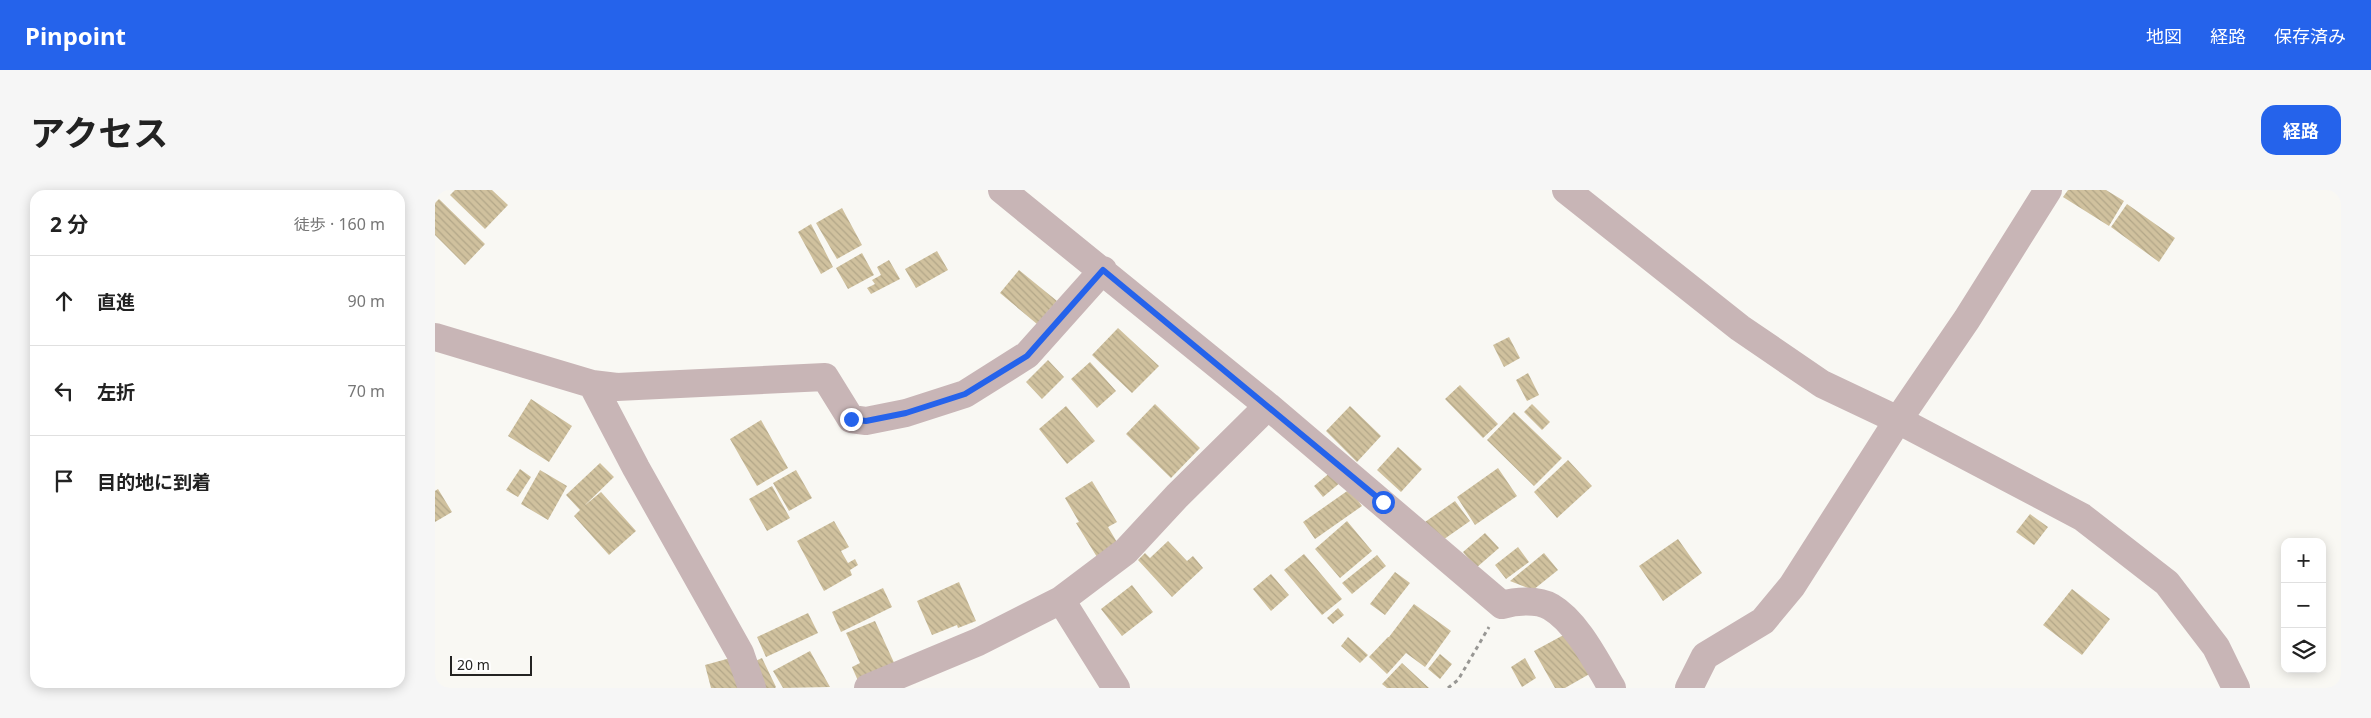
<!DOCTYPE html>
<html lang="ja">
<head>
<meta charset="utf-8">
<style>
  body { margin:0; font-family:"Noto Sans","Noto Sans JP",sans-serif; background:#f6f6f6; color:#222 }
  .controls { position:absolute; right:15px; bottom:15px; display:grid; overflow:hidden; border-radius:10px; box-shadow:0 2px 12px #0003 }
  .controls button { width:45px; height:45px; display:grid; place-items:center; padding:0; border:0; border-bottom:1px solid #e0e0e0; background:#fff; color:#222; font:25px sans-serif }
  .scale { position:absolute; left:15px; bottom:12px; width:82px; box-sizing:border-box; padding-left:5px; border:2px solid #242322; border-top:0; font-size:14px; line-height:18px; white-space:nowrap; color:#242322; -webkit-text-stroke:4px #fff; paint-order:stroke }
  .stop { position:absolute; width:15px; height:15px; margin:-11px; border:4px solid #2563eb; border-radius:50%; background:#fff }
  .stop.end { background:#2563eb; border-color:#fff; box-shadow:0 1px 5px #0008 }
  .list { margin:0; padding:0; list-style:none }
  h2 { display:flex; justify-content:space-between; align-items:center; height:65px; margin:0; padding:0 20px; font-size:21px }
  h2 small { font-size:16px; font-weight:400; color:#767676 }
  .list li { display:grid; grid-template-columns:32px 1fr auto; gap:15px; align-items:center; box-sizing:border-box; height:90px; padding:0 20px; border-top:1px solid #e0e0e0 }
  .list b { display:block; font-size:19px; white-space:nowrap }
  .list em { font-size:16px; font-style:normal; color:#767676 }
  .icon { flex:none; width:28px; height:28px; fill:none; stroke:currentColor; stroke-width:2; stroke-linecap:round; stroke-linejoin:round }
  .map { position:relative; flex:none; width:1906px; height:498px; overflow:hidden; border-radius:15px }
  header { display:flex; align-items:center; gap:30px; box-sizing:border-box; height:70px; padding:0 25px; background:#2563eb; color:#fff }
  header strong { font-size:24px }
  nav { display:flex; gap:28px; margin-inline-start:auto; font-size:18px }
  .intro { display:flex; align-items:center; justify-content:space-between; box-sizing:border-box; height:120px; padding:0 30px }
  h1 { margin:0; font-size:35px }
  .button { padding:12px 22px; border-radius:15px; background:#2563eb; color:#fff; font-size:18px; font-weight:700 }
  main { display:flex; gap:30px; padding:0 30px }
  aside { flex:1; background:#fff; border-radius:15px; box-shadow:0 2px 12px #0003 }
  .map>svg:first-child { display:block }
  .building { fill:url(#building-back-hatch) }
  .lines { fill:none; stroke-linecap:round; stroke-linejoin:round }
  .path { stroke:#989794; stroke-width:3; stroke-dasharray:4 4; stroke-linecap:butt }
  .minor { stroke:#c8b5b6; stroke-width:28 }
  .route { stroke:#2563eb; stroke-width:6 }
</style>
</head>
<body>
<header>
<strong>Pinpoint</strong>
<nav><a>地図</a><a>経路</a><a>保存済み</a></nav>
</header>
<div class="intro"><h1>アクセス</h1><a class="button">経路</a></div>
<main>
<aside>
<h2>2 分<small>徒歩 · 160 m</small></h2>
<ul class="list">
<li><svg class="icon" aria-label="ahead" viewBox="0 0 24 24"><path d="M12 20V5M6 11l6-6 6 6"/></svg><div><b>直進</b></div><em>90 m</em></li>
<li><svg class="icon" aria-label="left" viewBox="0 0 24 24"><path d="M17 20v-9H6M10 6l-5 5 5 5"/></svg><div><b>左折</b></div><em>70 m</em></li>
<li><svg class="icon" aria-label="arrive" viewBox="0 0 24 24"><path d="M6 21V4h12l-3 4 3 4H6"/></svg><div><b>目的地に到着</b></div></li>
</ul>
</aside>
<div class="map">
<svg width="1906" height="498" viewBox="0 0 1906 498">
  <defs>
    <pattern id="building-back-hatch" width="6" height="6" patternUnits="userSpaceOnUse" patternTransform="scale(1.25)"><rect width="6" height="6" fill="#d0c19e"/><path d="M-1 5l2 2M0 0l6 6M5-1l2 2" fill="none" stroke="#b2a688"/></pattern>
  </defs>
  <rect width="100%" height="100%" fill="#f9f8f3"/>
  <path class="building" d="M20 0H57L73 15 50 39 15 5Z
    M1633 0H1671L1689 11 1674 36 1628 7Z
    M4 9 50 54 30 75 0 45V13Z
    M1692 14 1740 48 1724 72 1676 37Z
    M407 18 427 55 402 69 381 33Z
    M376 34 398 77 386 84 363 42Z
    M502 61 513 80 481 98 470 79Z
    M427 63 439 85 413 99 401 78Z
    M454 70 465 89 436 104 432 98 440 94 437 90 446 85 442 77Z
    M584 80 622 111 602 134 565 103Z
    M683 138 724 176 697 203 657 165Z
    M1074 147 1085 168 1069 177 1058 155Z
    M613 170 629 187 607 209 591 192Z
    M655 172 681 201 662 218 636 189Z
    M1093 183 1104 205 1092 211 1081 190Z
    M1025 195 1063 234 1048 248 1010 209Z
    M96 209 137 236 114 272 73 246Z
    M720 214 765 258 736 288 691 244Z
    M1097 214 1115 232 1107 240 1089 222Z
    M631 216 660 251 632 274 604 239Z
    M915 216 946 246 922 272 891 241Z
    M1079 222 1127 268 1099 296 1052 250Z
    M326 230 353 278 322 296 295 249Z
    M963 257 987 279 966 302 942 280Z
    M1133 270 1157 296 1122 328 1099 302Z
    M165 273 179 287 149 316 166 302 201 341 174 365 139 326 145 320 131 305Z
    M1063 278 1082 306 1040 335 1022 307Z
    M85 279 96 287 83 307 71 300Z
    M105 280 132 296 113 330 86 314Z
    M361 280 377 308 354 321 338 293Z
    M897 281 906 292 888 307 879 296Z
    M657 291 682 332 673 337 683 354 662 367 641 333 644 332 630 308Z
    M337 296 355 328 332 341 314 309Z
    M3 299 17 322 0 332V301Z
    M915 299 927 316 880 349 868 332Z
    M1020 311 1035 331 1005 352 990 332Z
    M1595 324 1613 337 1599 355 1581 342Z
    M399 331 414 357 406 361 413 373 420 369 423 375 415 380 417 385 389 401 362 351Z
    M912 331 937 361 905 388 880 359Z
    M1050 343 1064 358 1041 378 1028 362Z
    M1243 349 1267 383 1228 411 1204 376Z
    M733 351 752 371 758 366 768 378 737 407 703 370 710 363 715 368Z
    M1083 357 1094 372 1071 389 1060 375Z
    M1109 363 1123 380 1098 400 1075 391Z
    M869 364 907 409 887 425 849 380Z
    M942 365 951 376 917 404 907 393Z
    M960 382 975 393 950 425 935 414Z
    M836 384 854 405 836 421 818 399Z
    M524 392 541 431 523 438 522 435 497 445 482 411Z
    M697 395 718 422 687 446 666 419Z
    M448 398 457 417 406 442 397 422Z
    M1637 399 1675 429 1647 465 1608 435Z
    M979 414 1016 441 990 477 971 463 952 484 934 467 953 447H954Z
    M903 418 909 425 898 434 892 428Z
    M373 423 383 443 331 467 322 447Z
    M440 431 461 477 424 493 417 477 425 473 411 443Z
    M1136 441 1158 482 1130 498H1120L1099 461Z
    M913 447 933 465 925 473 906 456Z
    M375 461 395 497 348 498 338 481Z
    M1005 464 1017 474 1005 489 993 479Z
    M299 467 308 498H276L270 475Z
    M327 468 341 497 340 498H326L314 474Z
    M1090 468 1101 488 1087 497 1076 477Z
    M967 473 994 498H952L947 494Z"/>
  <g class="lines">
    <path class="path" d="M1013 498 1023 490 1054 437"/>
    <path class="minor" d="M567 0 833 216 1067 415C1080 411 1103 409 1116 417 1142 432 1162 473 1177 498
      M1131 0 1305 138 1387 194 1463 230 1647 327 1732 393 1781 457 1801 498
      M0 147 157 194 182 197 390 187 416 229 431 231 471 223 530 204 592 165 668 80
      M157 194 201 278 305 463 317 498
      M626 410 681 498
      M433 498 543 452 626 410 691 361 742 306 833 216
      M1254 498 1270 466 1328 431 1357 396 1463 230 1532 129 1613 0"/>
  </g>
  <g class="lines">
    <path class="route" d="M416 229 431 231 471 223 530 204 592 166 668 80 948 312"/>
  </g>
</svg>
<div class="controls">
<button>+</button>
<button>−</button>
<button><svg class="icon" aria-label="layers" viewBox="0 0 24 24"><path d="M12 4l9 5-9 5-9-5zM3 14l9 5 9-5"/></svg></button>
</div>
<div class="scale">20 m</div>
<div class="stop" style="left:948px;top:312px"></div>
<div class="stop end" style="left:416px;top:229px"></div>
</div>
</main>
</body>
</html>
